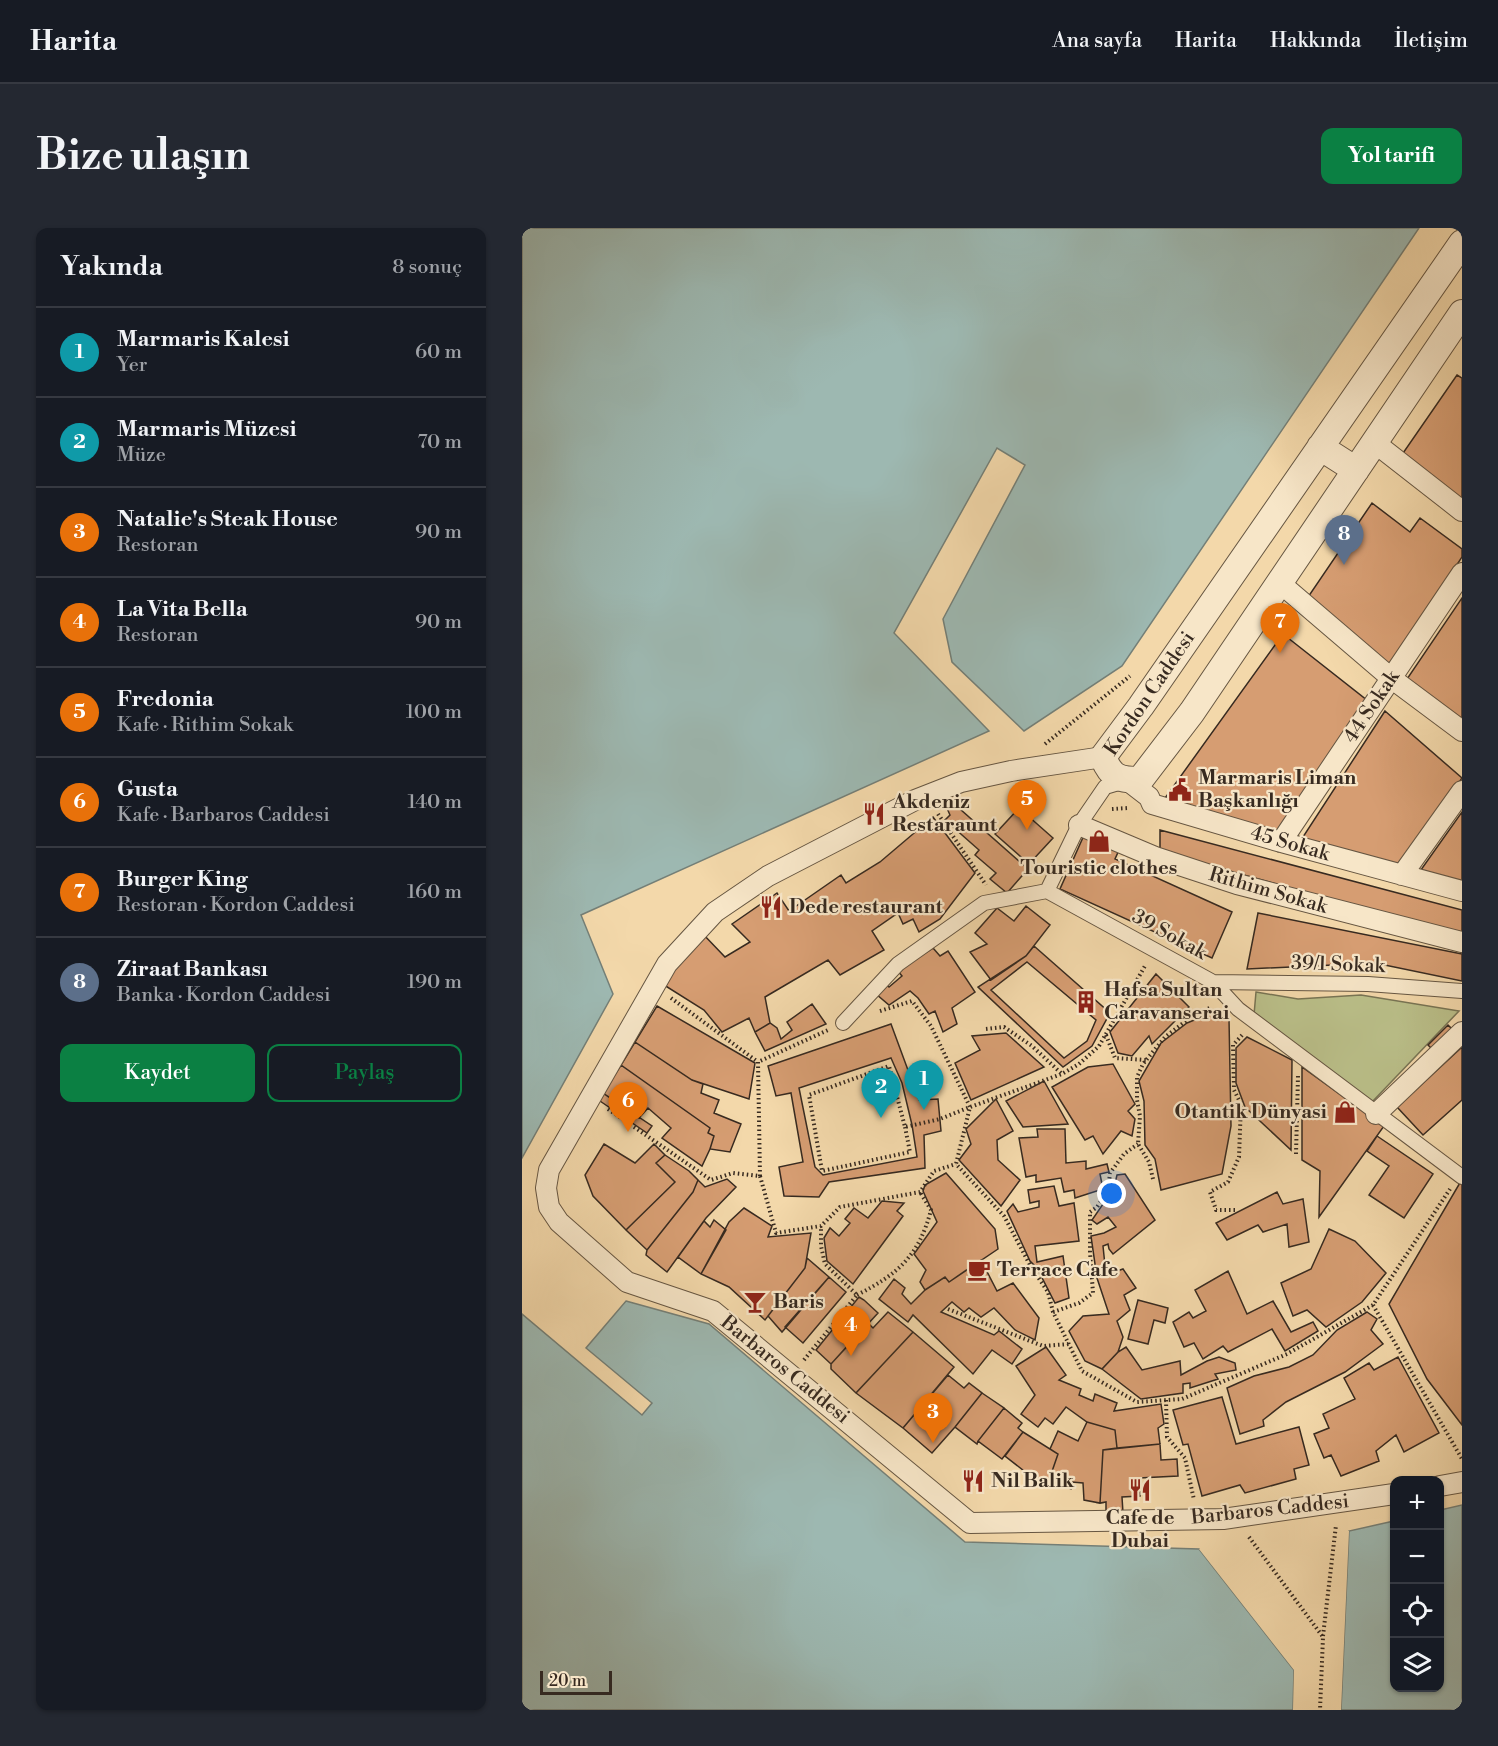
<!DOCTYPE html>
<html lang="tr">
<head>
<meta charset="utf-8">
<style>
  body { margin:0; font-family:"Libre Bodoni",serif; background:#242831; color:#f1f3f6 }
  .controls { position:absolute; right:18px; bottom:18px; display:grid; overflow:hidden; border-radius:12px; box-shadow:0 2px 4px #0004 }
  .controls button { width:54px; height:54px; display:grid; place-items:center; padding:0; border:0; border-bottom:2px solid #363941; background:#171b24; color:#f1f3f6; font:30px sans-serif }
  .scale { position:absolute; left:18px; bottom:15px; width:72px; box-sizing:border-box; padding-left:6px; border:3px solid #372a20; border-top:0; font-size:16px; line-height:21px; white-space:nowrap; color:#372a20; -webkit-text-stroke:4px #f7e6c8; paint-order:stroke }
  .you { position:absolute; left:590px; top:966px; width:21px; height:21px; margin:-15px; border:4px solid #fff; border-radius:50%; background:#1a73e8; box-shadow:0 0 0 9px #1a73e833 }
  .badge { display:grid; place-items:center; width:39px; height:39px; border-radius:50%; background:#0b8043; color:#fff; font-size:20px; font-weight:700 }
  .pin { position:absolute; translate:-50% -50px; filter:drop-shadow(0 2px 3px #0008) }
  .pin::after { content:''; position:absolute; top:32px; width:21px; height:18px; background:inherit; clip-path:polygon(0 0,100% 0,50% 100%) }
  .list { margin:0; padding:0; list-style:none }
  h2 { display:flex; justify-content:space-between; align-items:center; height:78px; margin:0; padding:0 24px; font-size:26px }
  h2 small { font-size:20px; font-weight:400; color:#9ea1a6 }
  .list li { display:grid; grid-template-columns:39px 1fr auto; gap:18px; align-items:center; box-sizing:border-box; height:90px; padding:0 24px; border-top:2px solid #363941 }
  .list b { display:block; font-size:22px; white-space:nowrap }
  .list p { margin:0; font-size:20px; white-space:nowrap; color:#9ea1a6 }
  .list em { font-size:20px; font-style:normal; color:#9ea1a6 }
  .actions { display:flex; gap:12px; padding:18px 24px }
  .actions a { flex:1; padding:14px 0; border:2px solid #0b8043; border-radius:12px; text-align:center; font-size:21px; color:#0b8043 }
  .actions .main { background:#0b8043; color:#fff }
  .icon { flex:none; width:33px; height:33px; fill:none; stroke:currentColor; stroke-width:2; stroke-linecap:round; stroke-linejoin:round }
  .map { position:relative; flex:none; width:940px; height:1482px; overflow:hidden; border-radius:12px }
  header { display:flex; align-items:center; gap:36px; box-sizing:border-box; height:84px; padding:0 30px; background:#171b24; border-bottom:2px solid #363941 }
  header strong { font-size:28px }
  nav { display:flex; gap:33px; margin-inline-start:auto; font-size:21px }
  .intro { display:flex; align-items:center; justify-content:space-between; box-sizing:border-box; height:144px; padding:0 36px }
  h1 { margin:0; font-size:42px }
  .button { padding:15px 27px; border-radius:12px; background:#0b8043; color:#fff; font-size:21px; font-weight:700 }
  main { display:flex; gap:36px; padding:0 36px }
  aside { flex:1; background:#171b24; border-radius:12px; box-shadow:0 2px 4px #0004 }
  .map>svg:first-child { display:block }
  .green { fill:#babf89; stroke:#787454; stroke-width:1.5 }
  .water { fill:#9db8b1; stroke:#747f77; stroke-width:1.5 }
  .pier { fill:#f3d8aa }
  .building { fill:#d69d72; stroke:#372a20; stroke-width:1.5; fill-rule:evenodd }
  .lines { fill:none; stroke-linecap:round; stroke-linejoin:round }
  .service-casing { stroke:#665642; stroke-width:16 }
  .pedestrian-casing { stroke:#665642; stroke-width:22 }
  .minor-casing { stroke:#665642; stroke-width:28 }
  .path { stroke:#372a20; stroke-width:4; stroke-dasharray:1.5 3; stroke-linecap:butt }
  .service { stroke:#f7e6c8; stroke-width:14 }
  .pedestrian { stroke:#f7e6c8; stroke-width:20 }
  .minor { stroke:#f7e6c8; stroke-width:26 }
  .labels { text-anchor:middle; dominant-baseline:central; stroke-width:4.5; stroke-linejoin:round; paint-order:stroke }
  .street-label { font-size:20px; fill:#372a20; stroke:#f7e6c8 }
  .poi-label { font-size:20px; font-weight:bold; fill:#372a20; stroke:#f7e6c8; text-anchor:start }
</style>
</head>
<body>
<header>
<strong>Harita</strong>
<nav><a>Ana sayfa</a><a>Harita</a><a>Hakkında</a><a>İletişim</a></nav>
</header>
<div class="intro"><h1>Bize ulaşın</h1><a class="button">Yol tarifi</a></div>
<main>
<aside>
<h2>Yakında<small>8 sonuç</small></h2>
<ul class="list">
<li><span class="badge" style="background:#0f9aa8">1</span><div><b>Marmaris Kalesi</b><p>Yer</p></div><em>60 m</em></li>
<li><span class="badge" style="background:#0f9aa8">2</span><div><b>Marmaris Müzesi</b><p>Müze</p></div><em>70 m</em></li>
<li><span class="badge" style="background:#e8710a">3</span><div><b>Natalie's Steak House</b><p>Restoran</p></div><em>90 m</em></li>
<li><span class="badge" style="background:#e8710a">4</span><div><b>La Vita Bella</b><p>Restoran</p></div><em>90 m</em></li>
<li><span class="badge" style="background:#e8710a">5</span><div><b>Fredonia</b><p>Kafe · Rithim Sokak</p></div><em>100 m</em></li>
<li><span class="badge" style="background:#e8710a">6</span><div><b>Gusta</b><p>Kafe · Barbaros Caddesi</p></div><em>140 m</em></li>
<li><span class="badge" style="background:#e8710a">7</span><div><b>Burger King</b><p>Restoran · Kordon Caddesi</p></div><em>160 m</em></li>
<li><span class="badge" style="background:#5c6f8a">8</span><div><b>Ziraat Bankası</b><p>Banka · Kordon Caddesi</p></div><em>190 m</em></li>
</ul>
<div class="actions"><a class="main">Kaydet</a><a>Paylaş</a></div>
</aside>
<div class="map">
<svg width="940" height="1482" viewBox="0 0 940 1482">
  <rect width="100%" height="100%" fill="#f3d8aa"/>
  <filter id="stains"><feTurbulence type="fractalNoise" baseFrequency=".00333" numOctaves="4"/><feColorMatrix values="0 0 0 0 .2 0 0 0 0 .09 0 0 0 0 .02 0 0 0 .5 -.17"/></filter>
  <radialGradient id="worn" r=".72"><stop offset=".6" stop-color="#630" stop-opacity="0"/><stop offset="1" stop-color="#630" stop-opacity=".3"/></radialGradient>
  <path class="green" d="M734 764 776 771 839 767 937 783 850 874 732 787Z"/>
  <path class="water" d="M0 0H897L600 438 502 503 430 434 421 391 503 237 475 220 372 405 467 503 59 687 91 766 0 930Z
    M104 1073 187 1096 443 1314 677 1321 772 1442 771 1482H0V1086L120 1187 130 1175 64 1120Z
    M940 1277V1482H819L827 1303 872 1293V1460H918V1282Z"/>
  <path class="pier" d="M824 1303H827L819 1482H816Z
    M677 1321H681L774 1440V1482H771L772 1442Z"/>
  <path class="building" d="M935 147 940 150V272L879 228Z
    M850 275 888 304 898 290 940 321V329L869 438 784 372Z
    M940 370V495L885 451Z
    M761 406 846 473 755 607 643 570Z
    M863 483 940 550 879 641 779 612Z
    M430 564 438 581 506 641 485 665 468 651 474 645 453 627 457 622 423 592 428 587 420 569Z
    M497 580 531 610 507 636 473 606Z
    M940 584V657L896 646Z
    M411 589 453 645 418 691 397 704 391 691 381 696 376 685 350 703 362 722 318 747 306 732 243 769 248 795 233 804 227 790 200 804 182 782 142 757 162 727 181 706 203 729 228 714 210 696 255 665 267 683 319 647 324 655 358 634Z
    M638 602 940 682V707L638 624Z
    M563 605 598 620 593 631 710 684 690 730 538 661Z
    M504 678 528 697 504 728 469 752 448 724 465 716 453 705 475 680 492 693Z
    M736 685 940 726V753L853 735 725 741Z
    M512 718 588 785 570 818 541 839 456 759 504 728ZM505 734 574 792 565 813 542 830 469 762Z
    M411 720 418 728 426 723 453 764 430 780 435 796 421 804 413 783 407 786 396 770 388 763 367 777 354 766 364 756 367 759 380 748 375 742Z
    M634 746 667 779 630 816 627 808 610 828 596 825 588 804Z
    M290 776 304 796 243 823 233 804 248 795 255 800 259 811 270 802 265 794Z
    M135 778 233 835 227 871 170 852 113 814Z
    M697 782 707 791 709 898 700 946 639 962 633 931 623 917 622 873 617 853 639 815 665 795Z
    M369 796 397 872 416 871 419 903 402 907 403 940 307 954 297 969 262 968 257 939 281 934 269 865 254 868 246 838ZM369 830 380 855 390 897 395 929 301 947 293 939 277 860Z
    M926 797 933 804 913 824 906 817Z
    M484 805 522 839 449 872 433 835 458 822 450 808Z
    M725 809 770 832 769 922 723 879 714 855V820Z
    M113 814 170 852 181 856 179 865 197 872 192 885 219 896 208 924 188 921 192 908 186 905 188 900 99 837Z
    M940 819V872L901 907 875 879Z
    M591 836 613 876 606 883 613 891 610 908 599 903 581 926 571 908 563 912 530 859 566 839Z
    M99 837 188 900 186 905 192 908 188 921 180 938 140 910 149 900 126 880 117 890 81 865Z
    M780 839 862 898 797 989 798 943 780 932Z
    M522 853 546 896 501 899 484 873Z
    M81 865 130 898 125 905 75 871Z
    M474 871 491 903 475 912 476 932 498 952 479 978 437 932 449 916 444 901Z
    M515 901H543L544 935 564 933V941L585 936 587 944 578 946 581 961 553 970 552 962 542 964 539 950 514 954V947L504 949 497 910 516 909Z
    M855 908 911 946 882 990 847 967 867 938 845 923Z
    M82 916 113 935 132 916 143 927 134 935 153 954 104 1002 71 968 63 947Z
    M143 927 167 943 176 952 171 964 125 1022 104 1002 153 954 134 935Z
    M424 945 473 1001 476 1021 427 1054 423 1049 403 1062 398 1054 404 1042 392 1026 415 994 401 963 403 957Z
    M603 946 633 992 591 1026 587 1021 586 1016 581 1018 584 1047 601 1041 614 1060 602 1067 608 1082 595 1093 601 1109 596 1124 580 1141 563 1133 547 1103 561 1088 587 1086 575 1050 569 1008 582 1005 594 999 586 989 575 996 570 992 592 960 595 947Z
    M205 951 214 959 184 990 145 1044 124 1027 125 1022 171 964 176 952 183 959Z
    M939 953 940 954V1197L905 1151 867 1076Z
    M532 958 537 978 552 975 557 1013 513 1018 515 1034 541 1028 547 1070 533 1075 515 1040 508 1033 485 983 491 976 496 984 517 979V973L508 975 506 962Z
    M755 964 761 976 781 971 787 1014 767 1019 765 996 741 1004 736 997 705 1012 694 995Z
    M360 973 382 975 375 983 381 988 331 1056 305 1033 302 1010 308 1000 317 1008 328 995 323 991 332 980 346 990Z
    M222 980 250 998 246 1009 289 1005 283 1040 243 1092 207 1059 179 1046 207 994Z
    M192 992 204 1002 179 1046 156 1029 182 993 188 999Z
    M807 1001 833 1013 864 1045 840 1074 804 1099 785 1082 771 1088 759 1055 789 1041Z
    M285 1030 307 1049 260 1104 246 1088 283 1040Z
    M459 1032 475 1063 491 1055 517 1090 513 1112 493 1102 472 1080 459 1089 447 1080 442 1084 430 1074 419 1084 472 1107 477 1103 500 1121 490 1136 470 1122 451 1146 391 1087 386 1094 357 1071 372 1051 383 1060 380 1066 389 1076 403 1062 423 1049 427 1054Z
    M706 1043 725 1086 751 1073 769 1104 791 1094 796 1103 763 1123 750 1101 706 1124 701 1118 681 1131 672 1115 662 1119 651 1094 667 1084 671 1090 684 1083 673 1062Z
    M307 1049 324 1064 281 1115 263 1099Z
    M337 1069 342 1072 356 1085 309 1136 294 1122Z
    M616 1072 646 1080 643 1095 632 1092 626 1116 606 1111Z
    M366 1084 391 1104 334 1165 309 1141V1136L346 1095 351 1100Z
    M845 1084 855 1091 849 1102 861 1116 823 1144 764 1174 741 1192 742 1198 718 1206 705 1160 732 1148 767 1139 791 1127 815 1102Z
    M391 1104 432 1139 381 1200 334 1165Z
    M524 1119 544 1147 537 1152 559 1161 557 1167 571 1173 573 1166 595 1175 592 1183 639 1176 642 1196 636 1200 638 1216 595 1220 593 1202 565 1194 544 1179 531 1196 523 1190 516 1199 499 1186 513 1167 494 1138Z
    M604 1119 620 1142 658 1133 659 1147 685 1133 697 1129 713 1135 714 1142 693 1146 696 1151 668 1160V1155L661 1156V1165L619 1171 580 1141 596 1124Z
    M876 1129 917 1205 882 1224 874 1207 854 1223 857 1233 819 1248 809 1227 802 1230 792 1206 807 1200 801 1186 833 1171 822 1150 847 1135 852 1142Z
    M426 1147 442 1160 447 1155 460 1165 433 1199 410 1225 381 1200Z
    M460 1165 482 1180 456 1213 455 1216 433 1199Z
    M700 1169 714 1216 777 1199 787 1237 772 1241 774 1251 723 1265 718 1257 680 1268 666 1216 661 1217 651 1182Z
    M482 1180 500 1195 496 1200 501 1204 480 1231 456 1213Z
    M565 1194 593 1202 595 1220 581 1222 578 1275 562 1272 561 1255 550 1254 549 1261 527 1252 536 1226 528 1221 536 1203 556 1213Z
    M501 1204 536 1226 526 1255 506 1246 483 1228Z
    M638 1216 639 1232 655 1231 656 1248 617 1250 618 1268 600 1269 601 1285 584 1286V1274L578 1275 581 1222Z"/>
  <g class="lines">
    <g class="service-casing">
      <path id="service" d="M525 663 691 754 716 781 940 949
        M525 663 557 597 583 559 603 553
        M691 754 846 756 940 763
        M321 795 376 736 462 675 525 663"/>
    </g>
    <g class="pedestrian-casing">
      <path id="pedestrian" d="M853 215 940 283
        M758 355 869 450 940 503
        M581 529 489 543 439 554 393 572 246 648 193 684 145 736 27 942 24 960 27 979 37 994 105 1054 191 1083 448 1295 701 1291 872 1266
        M605 552 627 569 630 576 759 614 940 663
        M557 597 633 629 715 656 940 714
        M759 614 940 345
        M880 647 940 563
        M854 886 940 804
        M918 1258 940 1254"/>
    </g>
    <g class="minor-casing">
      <path id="minor" d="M940 15 619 478 581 529C589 549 596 552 618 552L670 484 940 85
        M798 219 834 242"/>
    </g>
    <path class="path" d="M523 516 608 448
      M590 581 606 580
      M416 586 464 657
      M149 770 236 834
      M358 783 390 773 409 798 448 879 434 936 482 988 508 1037 526 1064 531 1084 560 1143 615 1174 660 1171 765 1126 851 1077 928 961
      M464 801 482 799 510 818 540 846
      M584 807 593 830 624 832
      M86 881 189 952 211 945 238 948 254 1005 299 998 318 979 398 964 412 943 434 936
      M383 899 388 924 300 943 287 867 367 838 383 899 418 891 448 879 540 846 557 836 577 818 623 738
      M774 926 776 848
      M238 948 236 834 306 802
      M631 951 627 934 616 916 618 888 615 872V849L621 836 643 809 673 786 690 779
      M713 982H694L688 964 706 954 717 929 719 876 712 862 711 817 722 805
      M335 1067C376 1046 397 1028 409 982L398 964
      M851 1077 940 1231
      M426 1081 521 1118 547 1116
      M531 1084 557 1075 571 1065 568 1024V984L575 979 586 963 588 945 602 926 616 916
      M282 1132 335 1067 303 1036 299 1018V998
      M644 1172 645 1209 663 1230 672 1272
      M727 1309 801 1409 798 1482
      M801 1408 814 1297"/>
    <use href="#service" class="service"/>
    <use href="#pedestrian" class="pedestrian"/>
    <use href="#minor" class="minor"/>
  </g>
  <defs>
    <g id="civic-bare" transform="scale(1.8)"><path d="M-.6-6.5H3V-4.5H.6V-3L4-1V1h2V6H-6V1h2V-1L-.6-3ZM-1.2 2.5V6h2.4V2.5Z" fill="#8f2418" stroke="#f7e6c8" stroke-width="2.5" paint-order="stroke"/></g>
    <g id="restaurant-bare" transform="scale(1.8)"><path d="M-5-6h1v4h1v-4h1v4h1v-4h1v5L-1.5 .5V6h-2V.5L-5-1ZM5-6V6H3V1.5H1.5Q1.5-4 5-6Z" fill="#8f2418" stroke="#f7e6c8" stroke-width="2.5" paint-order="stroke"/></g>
    <g id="shop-bare" transform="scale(1.8)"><path d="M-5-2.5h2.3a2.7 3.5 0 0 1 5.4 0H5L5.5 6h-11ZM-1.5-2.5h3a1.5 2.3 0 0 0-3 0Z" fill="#8f2418" stroke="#f7e6c8" stroke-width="2.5" paint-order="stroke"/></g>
    <g id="building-bare" transform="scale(1.8)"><path d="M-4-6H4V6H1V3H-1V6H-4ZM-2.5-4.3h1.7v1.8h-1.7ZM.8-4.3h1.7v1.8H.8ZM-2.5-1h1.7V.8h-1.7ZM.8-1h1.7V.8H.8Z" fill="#8f2418" stroke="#f7e6c8" stroke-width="2.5" paint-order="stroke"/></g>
    <g id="cafe-bare" transform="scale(1.8)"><path d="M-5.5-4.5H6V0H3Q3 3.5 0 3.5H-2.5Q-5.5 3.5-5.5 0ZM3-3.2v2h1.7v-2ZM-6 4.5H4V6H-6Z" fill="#8f2418" stroke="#f7e6c8" stroke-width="2.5" paint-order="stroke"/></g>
    <g id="bar-bare" transform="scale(1.8)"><path d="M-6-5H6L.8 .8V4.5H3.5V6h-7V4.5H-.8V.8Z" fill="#8f2418" stroke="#f7e6c8" stroke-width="2.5" paint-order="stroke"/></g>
  </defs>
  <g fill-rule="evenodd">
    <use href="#civic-bare" x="658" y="562"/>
    <use href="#restaurant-bare" x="352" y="586"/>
    <use href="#shop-bare" x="577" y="613"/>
    <use href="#restaurant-bare" x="249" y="679"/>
    <use href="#building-bare" x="564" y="774"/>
    <use href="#shop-bare" x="823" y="884"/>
    <use href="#cafe-bare" x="457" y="1042"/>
    <use href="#bar-bare" x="233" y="1074"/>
    <use href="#restaurant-bare" x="451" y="1253"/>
    <use href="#restaurant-bare" x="618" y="1262"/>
  </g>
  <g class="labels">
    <g class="street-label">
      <text transform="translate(628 466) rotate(-56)">Kordon Caddesi</text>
      <text transform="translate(850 479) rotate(-56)">44 Sokak</text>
      <text transform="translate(768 616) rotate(16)">45 Sokak</text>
      <text transform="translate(746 663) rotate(16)">Rithim Sokak</text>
      <text transform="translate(647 707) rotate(29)">39 Sokak</text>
      <text transform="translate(816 737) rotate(2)">39/1 Sokak</text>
      <text transform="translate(263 1142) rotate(39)">Barbaros Caddesi</text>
      <text transform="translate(748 1282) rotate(-6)">Barbaros Caddesi</text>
    </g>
    <g class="poi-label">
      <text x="676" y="550">Marmaris Liman<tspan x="676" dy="23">Başkanlığı</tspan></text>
      <text x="370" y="574">Akdeniz<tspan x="370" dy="23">Restaraunt</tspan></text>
      <text x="577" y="640" text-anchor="middle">Touristic clothes</text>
      <text x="267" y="679">Dede restaurant</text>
      <text x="582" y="762">Hafsa Sultan<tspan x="582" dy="23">Caravanserai</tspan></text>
      <text x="805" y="884" text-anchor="end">Otantik Dünyasi</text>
      <text x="475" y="1042">Terrace Cafe</text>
      <text x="251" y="1074">Baris</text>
      <text x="469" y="1253">Nil Balik</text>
      <text x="618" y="1290" text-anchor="middle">Cafe de<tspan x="618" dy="23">Dubai</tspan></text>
    </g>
  </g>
  <rect width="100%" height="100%" filter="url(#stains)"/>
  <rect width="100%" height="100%" fill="url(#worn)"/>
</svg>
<div class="controls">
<button>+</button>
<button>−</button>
<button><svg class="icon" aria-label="locate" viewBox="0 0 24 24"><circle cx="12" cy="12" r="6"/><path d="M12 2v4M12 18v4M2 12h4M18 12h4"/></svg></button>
<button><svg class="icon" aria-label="layers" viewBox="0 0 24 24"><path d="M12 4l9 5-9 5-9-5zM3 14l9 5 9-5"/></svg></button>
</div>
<div class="scale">20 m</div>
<div class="you"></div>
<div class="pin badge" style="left:402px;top:882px;background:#0f9aa8">1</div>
<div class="pin badge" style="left:359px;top:890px;background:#0f9aa8">2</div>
<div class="pin badge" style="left:411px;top:1215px;background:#e8710a">3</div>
<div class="pin badge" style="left:329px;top:1128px;background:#e8710a">4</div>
<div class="pin badge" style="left:505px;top:602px;background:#e8710a">5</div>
<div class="pin badge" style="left:106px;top:904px;background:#e8710a">6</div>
<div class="pin badge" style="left:758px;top:425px;background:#e8710a">7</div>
<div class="pin badge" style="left:822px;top:337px;background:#5c6f8a">8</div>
</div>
</main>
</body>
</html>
